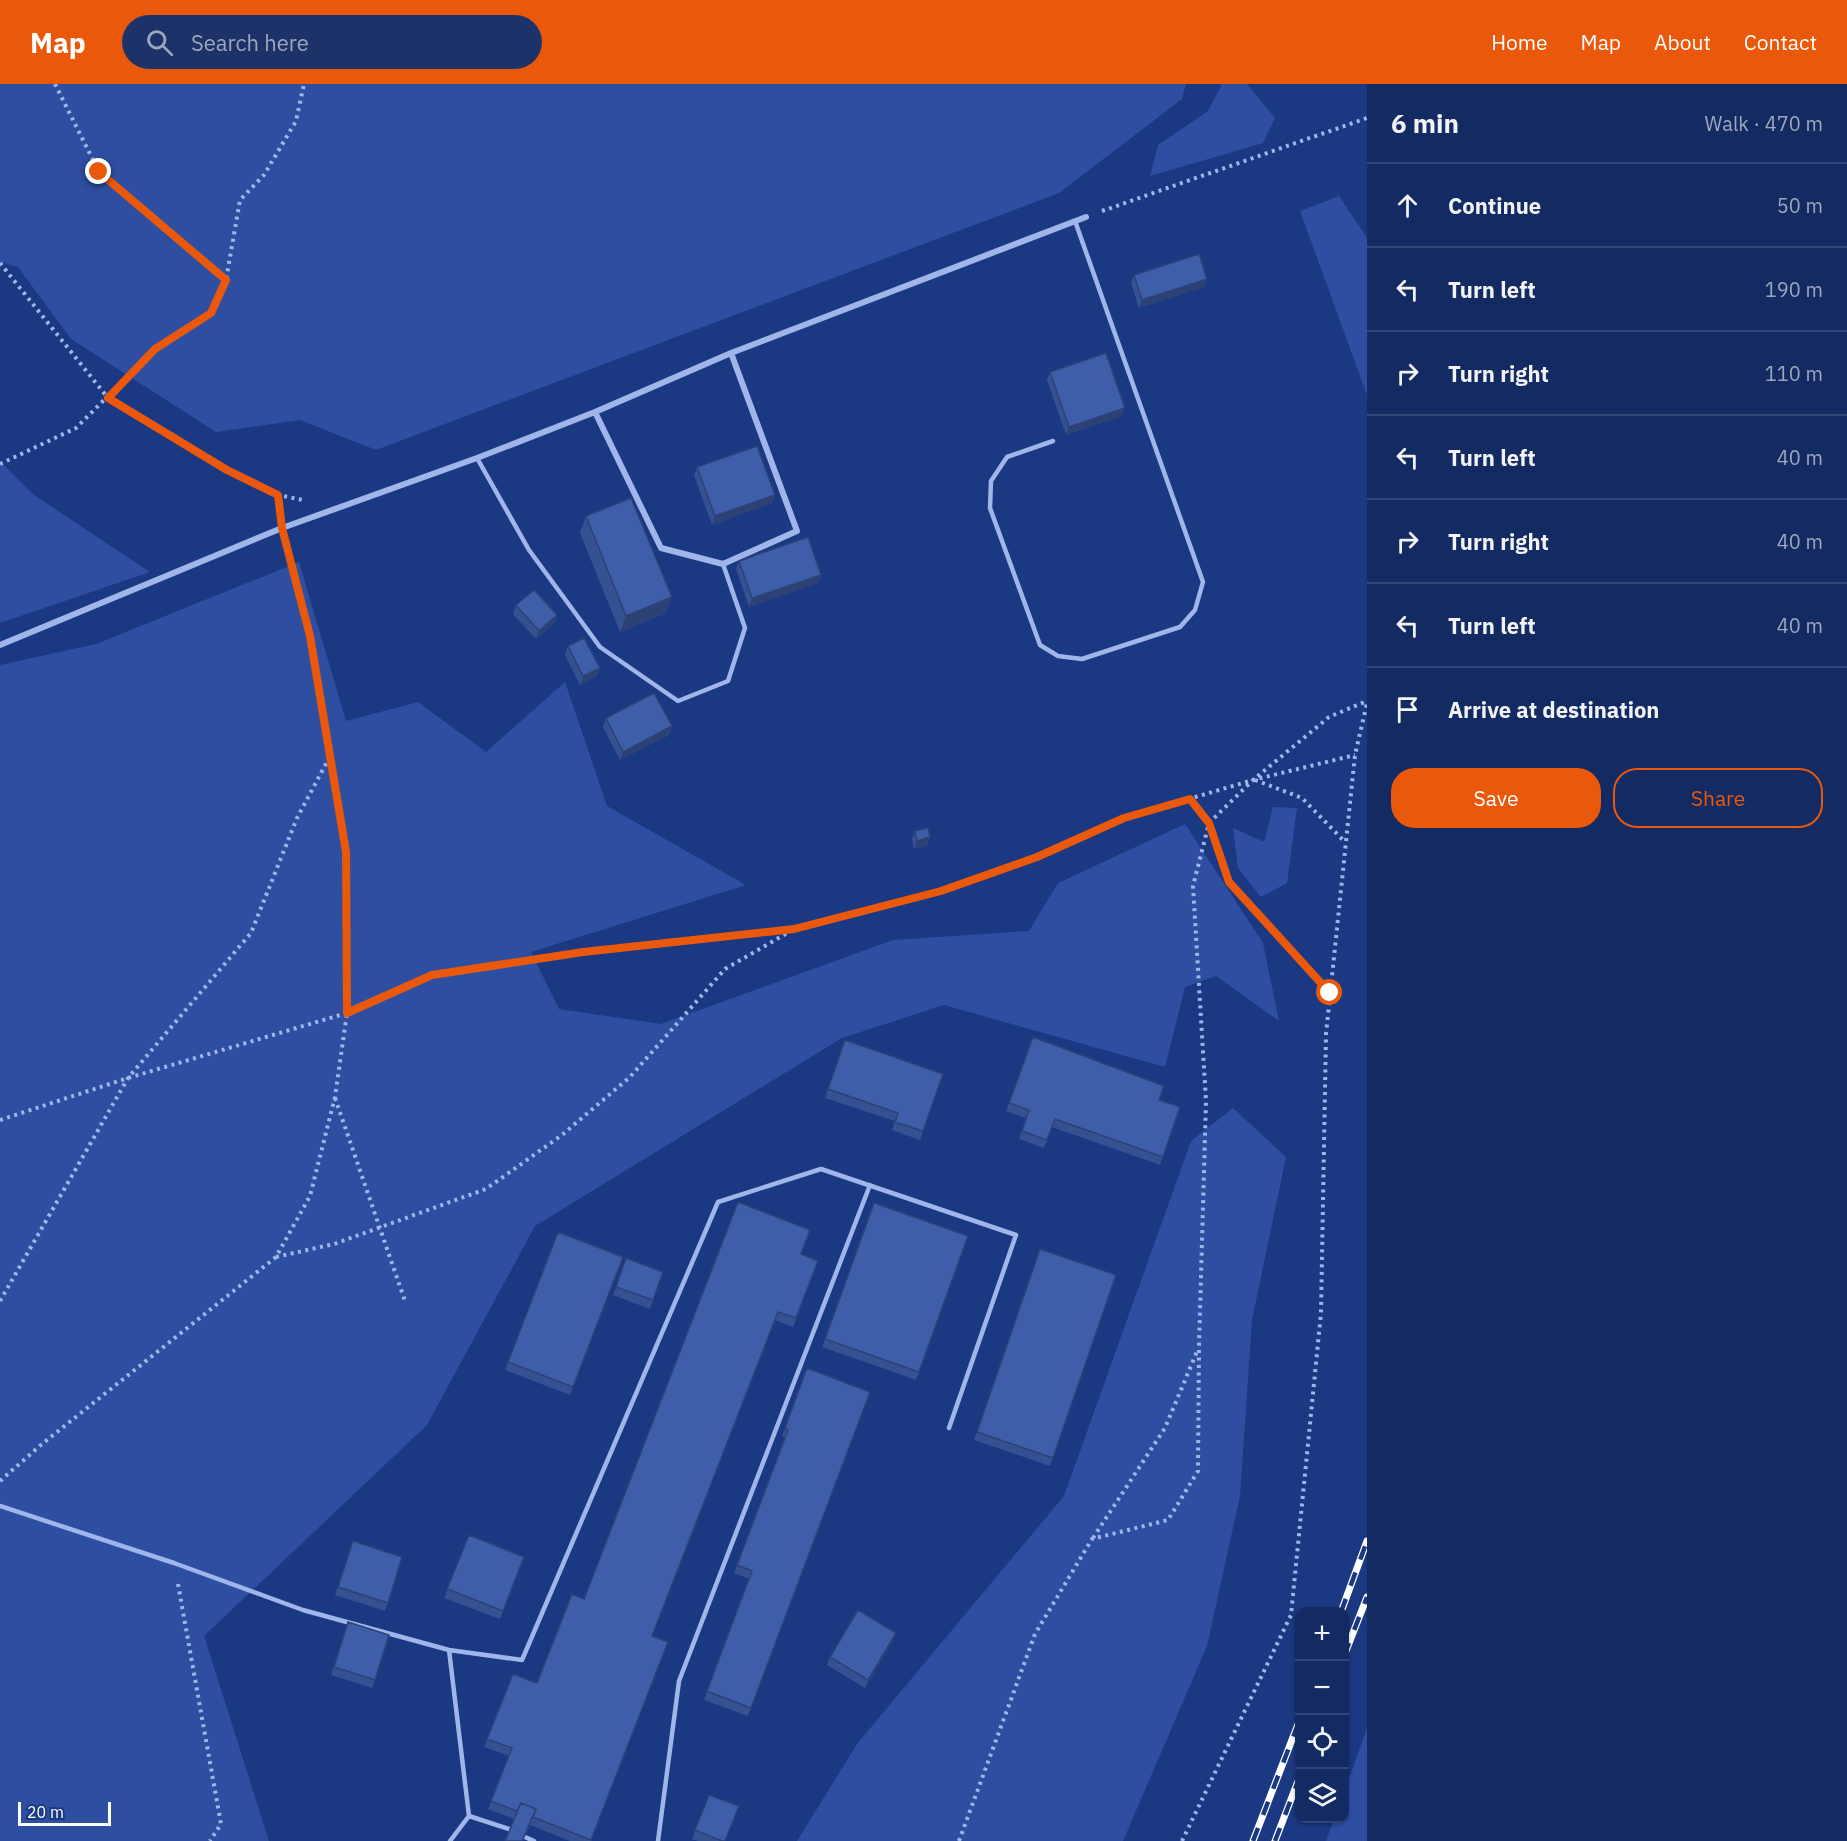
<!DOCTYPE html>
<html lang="en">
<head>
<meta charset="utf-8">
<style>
  body { margin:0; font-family:"IBM Plex Sans",sans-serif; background:#1d3268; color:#f1f3f6 }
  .controls { position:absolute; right:18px; bottom:18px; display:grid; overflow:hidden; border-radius:12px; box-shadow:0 2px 4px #0004 }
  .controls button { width:54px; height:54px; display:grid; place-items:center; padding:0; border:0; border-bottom:2px solid #334677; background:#142a62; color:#f1f3f6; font:30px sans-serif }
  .scale { position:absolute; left:18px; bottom:15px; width:93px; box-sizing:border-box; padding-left:6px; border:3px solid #fff; border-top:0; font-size:16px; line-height:21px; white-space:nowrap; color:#fff; -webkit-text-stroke:4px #1b3882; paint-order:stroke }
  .stop { position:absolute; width:18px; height:18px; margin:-14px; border:4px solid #ea580c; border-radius:50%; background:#fff }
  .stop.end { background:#ea580c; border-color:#fff; box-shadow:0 2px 6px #0008 }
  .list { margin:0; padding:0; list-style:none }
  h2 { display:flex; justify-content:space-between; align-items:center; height:78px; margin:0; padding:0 24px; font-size:26px }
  h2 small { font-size:20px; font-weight:400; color:#9da7be }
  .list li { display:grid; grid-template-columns:39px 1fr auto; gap:18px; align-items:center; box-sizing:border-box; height:84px; padding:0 24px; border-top:2px solid #334677 }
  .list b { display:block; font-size:22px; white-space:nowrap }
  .list em { font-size:20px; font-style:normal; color:#9da7be }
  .actions { display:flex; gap:12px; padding:18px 24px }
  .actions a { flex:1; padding:14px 0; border:2px solid #ea580c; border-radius:24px; text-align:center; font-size:21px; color:#ea580c }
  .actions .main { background:#ea580c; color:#fff }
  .icon { flex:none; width:33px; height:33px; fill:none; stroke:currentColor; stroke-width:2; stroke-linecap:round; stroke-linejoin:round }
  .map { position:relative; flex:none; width:1367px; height:1757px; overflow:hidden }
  header { display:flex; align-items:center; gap:36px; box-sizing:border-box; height:84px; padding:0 30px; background:#ea580c; color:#fff }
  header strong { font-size:28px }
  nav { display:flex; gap:33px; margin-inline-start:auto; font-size:21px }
  .search { width:420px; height:54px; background:#1d3268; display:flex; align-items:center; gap:15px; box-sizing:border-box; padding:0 21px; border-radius:33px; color:#9da7be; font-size:22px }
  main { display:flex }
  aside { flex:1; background:#142a62 }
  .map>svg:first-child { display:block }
  .green { fill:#2e4fa1 }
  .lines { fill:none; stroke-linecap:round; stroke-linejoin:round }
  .path { stroke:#a0b6eb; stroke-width:4; stroke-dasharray:3 4.5; stroke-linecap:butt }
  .lane { stroke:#a0b6eb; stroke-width:4.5 }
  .street { stroke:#a0b6eb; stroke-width:6 }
  .rail-casing { stroke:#fff; stroke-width:7 }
  .rail { stroke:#1b3882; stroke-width:4.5; stroke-dasharray:14; stroke-linecap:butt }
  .wall { fill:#365192 }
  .shaded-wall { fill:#2c4277 }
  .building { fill:#3f5eaa; stroke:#2c4277; stroke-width:1.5 }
  .route { stroke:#ea580c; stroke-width:8 }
</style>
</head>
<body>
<header>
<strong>Map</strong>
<div class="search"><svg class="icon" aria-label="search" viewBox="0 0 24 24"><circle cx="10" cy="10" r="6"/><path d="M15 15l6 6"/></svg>Search here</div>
<nav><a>Home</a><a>Map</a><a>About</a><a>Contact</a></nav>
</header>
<main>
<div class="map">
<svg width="1367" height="1757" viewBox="0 0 1367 1757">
  <rect width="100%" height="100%" fill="#1b3882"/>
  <path class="green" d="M0 0H1186L1182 15 1059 109 376 366 300 336 216 348 71 255 18 183 0 178Z
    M1222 0H1247L1275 34 1263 59 1150 92 1158 61 1208 27Z
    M1339 112 1367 154V311L1300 127Z
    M0 377 34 411 150 488 0 539Z
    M299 478 346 637 418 618 486 668 565 598 607 722 746 801 531 868 559 925 661 940 893 856 1029 847 1058 799 1185 740 1263 859 1279 937 1216 892 1185 903 1165 983 944 921 842 954 535 1142 427 1341 204 1552 269 1757H0V581L96 560Z
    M1273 723 1297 724 1287 799 1261 813 1238 784 1233 744 1264 758Z
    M1233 1024 1286 1073 1252 1236 1240 1412 1207 1562 1123 1757H797L857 1660 1064 1412 1191 1057Z
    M1367 1644V1757H1326L1334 1735 1344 1734 1345 1706Z"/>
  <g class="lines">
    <path class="path" d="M55 0 99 88 225 196
      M1102 127 1367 34
      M0 179 108 314 227 386 278 411 303 416
      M0 380 76 344 155 265 211 229 226 196 240 116 264 91 296 37 304 0
      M278 411 280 425
      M1255 696 1302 714 1345 758
      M1190 715 1209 739 1229 798 1329 908
      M335 1014 405 1217
      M0 1036 128 994 347 929 432 891 583 868 791 846
      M276 1173 334 1160 486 1105 562 1051 630 993 725 885 794 845 941 807 1037 773 1124 734 1253 696 1355 671
      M0 1217 128 994 251 849 297 734 328 676
      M0 1397 42 1360 276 1173 310 1112 335 1013 347 929 346 768 310 552 287 462
      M1093 1454 1165 1344 1198 1265
      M178 1500 221 1740 210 1757
      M959 1757 1035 1550 1092 1455 1168 1436 1198 1387 1199 1263 1206 1017 1193 802 1209 739 1253 696 1329 633 1367 617
      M1182 1757 1291 1531 1321 1229 1326 950 1355 671 1367 619"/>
    <path class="lane" d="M1053 357 1007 373 991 397 990 424 1040 561 1058 572 1082 575 1180 543 1195 526 1203 498 1075 137
      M477 374 529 466 600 563 678 617 728 597 745 544 723 480
      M0 1422 174 1479 303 1526 449 1566 522 1576 718 1118 821 1085 1016 1151 949 1344
      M449 1566 469 1732 450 1757
      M469 1732 512 1746
      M525 1753 534 1757
      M658 1757 679 1597 870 1101"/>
    <path class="street" d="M595 328 661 464 723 480 797 447 731 269
      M0 561 282 444 477 374 595 328 731 269 1086 133"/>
    <g class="rail-casing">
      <path id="rail" d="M1341 1528 1367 1457
        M1344 1572 1367 1513
        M1253 1757 1300 1635
        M1275 1757 1300 1692"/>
    </g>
    <use href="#rail" class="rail"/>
  </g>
  <path class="wall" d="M1134 191 1204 203 1139 224 1131 199Z
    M1050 288 1122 332 1066 351 1047 296Z
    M697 383 775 411 772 419 712 441 694 391Z
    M586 432 666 529 620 548 580 449Z
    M739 477 821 491 818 499 749 523 736 485Z
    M516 521 557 531 554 539 536 555 513 530Z
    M568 562 600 584 597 592 580 601 565 571Z
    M606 634 669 651 620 676 603 643Z
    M915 747 930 753 927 762 914 765 912 755Z
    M1033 953 1159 1016 1180 1023 1160 1081 1052 1043 1044 1064 1019 1055 1026 1034 1006 1027Z
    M845 956 943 990 920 1056 892 1046 895 1037 825 1014Z
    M874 1119 968 1152 916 1296 822 1263Z
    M558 1148 623 1173 570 1311 505 1286Z
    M1040 1165 1053 1374 1050 1382 974 1356Z
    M801 1170 818 1177 793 1243 775 1236 652 1552 591 1757H570L530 1741 523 1757H505L514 1735 488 1725 509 1672 484 1663 513 1590 537 1599 584 1515Z
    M626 1174 663 1188 650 1225 613 1211Z
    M807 1284 870 1308 748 1632 704 1616 749 1495 734 1489 785 1354 782 1352Z
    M469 1451 524 1473 500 1535 444 1514Z
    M353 1457 402 1473 385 1527 335 1511Z
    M345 1547 375 1596 372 1604 331 1591Z
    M893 1557 865 1604 827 1581 830 1573Z
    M709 1711 725 1757H698L692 1755Z"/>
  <path class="shaded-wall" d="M1207 195 1204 203 1139 224 1142 216Z
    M1125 324 1122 332 1066 351 1069 343Z
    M775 411 772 419 712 441 715 432Z
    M821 491 818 499 749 523 752 514Z
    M672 513 666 529 620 548 626 532Z
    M557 531 554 539 536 555 539 547Z
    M600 584 597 592 580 601 583 592Z
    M672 642 669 651 620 676 623 668Z
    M930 753 927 762 914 765 917 757Z
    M896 1549 893 1557 865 1604 868 1596Z"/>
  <path class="building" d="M1199 170 1207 195 1142 216 1134 191Z
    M1106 269 1125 324 1069 343 1050 288Z
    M757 362 775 411 715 432 697 383Z
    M631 414 672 513 626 532 586 432Z
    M808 453 821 491 752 514 739 477Z
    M534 506 557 531 539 547 516 521Z
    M584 554 600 584 583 592 568 562Z
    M654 609 672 642 623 668 606 634Z
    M928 744 930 753 917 757 915 747Z
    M1033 953 1164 1002 1159 1016 1180 1023 1163 1073 1055 1035 1047 1056 1022 1047 1029 1026 1009 1019Z
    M845 956 943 990 923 1047 895 1038 898 1029 828 1005Z
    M738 1118 810 1146 801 1170 818 1177 796 1234 778 1228 652 1552 668 1558 591 1756 533 1733 536 1725 521 1719 517 1727 491 1717 512 1664 487 1655 513 1590 537 1599 572 1510 584 1515Z
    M874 1119 968 1152 919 1288 825 1255Z
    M558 1148 623 1173 573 1303 508 1278Z
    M1040 1165 1116 1191 1053 1374 977 1348Z
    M626 1174 663 1188 653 1216 616 1203Z
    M807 1284 870 1308 751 1624 707 1607 752 1487 737 1481 788 1346 785 1344Z
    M469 1451 524 1473 503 1527 447 1505Z
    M353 1457 402 1473 388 1519 338 1503Z
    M858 1526 896 1549 868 1596 830 1573Z
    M348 1538 389 1551 375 1596 334 1583Z
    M709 1711 739 1722 725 1757H722L695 1746Z
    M521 1719 536 1725 522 1757H505Z"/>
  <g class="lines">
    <path class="route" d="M99 88 226 196 211 229 155 265 108 314 227 386 278 411 282 444 310 552 346 768 347 929 432 891 583 868 794 845 941 807 1037 773 1124 734 1190 715 1209 739 1229 798 1330 909"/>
  </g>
</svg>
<div class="controls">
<button>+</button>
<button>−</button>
<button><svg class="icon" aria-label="locate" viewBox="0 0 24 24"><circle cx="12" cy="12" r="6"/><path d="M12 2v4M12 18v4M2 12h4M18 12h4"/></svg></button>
<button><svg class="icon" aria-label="layers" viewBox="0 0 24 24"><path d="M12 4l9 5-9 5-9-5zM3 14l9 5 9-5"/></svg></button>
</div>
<div class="scale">20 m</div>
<div class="stop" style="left:1330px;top:909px"></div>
<div class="stop end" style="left:99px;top:88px"></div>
</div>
<aside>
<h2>6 min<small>Walk · 470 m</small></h2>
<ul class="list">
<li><svg class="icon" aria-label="ahead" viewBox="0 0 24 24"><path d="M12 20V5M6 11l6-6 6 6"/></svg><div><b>Continue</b></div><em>50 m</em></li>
<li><svg class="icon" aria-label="left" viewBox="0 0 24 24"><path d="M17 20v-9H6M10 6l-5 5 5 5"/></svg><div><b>Turn left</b></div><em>190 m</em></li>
<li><svg class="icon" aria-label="right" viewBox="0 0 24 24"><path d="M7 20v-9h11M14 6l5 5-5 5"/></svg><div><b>Turn right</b></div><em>110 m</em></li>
<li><svg class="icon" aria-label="left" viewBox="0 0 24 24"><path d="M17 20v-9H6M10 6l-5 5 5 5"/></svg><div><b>Turn left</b></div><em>40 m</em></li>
<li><svg class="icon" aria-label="right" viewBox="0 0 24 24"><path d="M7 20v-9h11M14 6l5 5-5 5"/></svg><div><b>Turn right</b></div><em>40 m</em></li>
<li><svg class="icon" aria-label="left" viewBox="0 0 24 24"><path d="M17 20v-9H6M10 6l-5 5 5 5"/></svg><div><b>Turn left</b></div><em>40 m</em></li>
<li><svg class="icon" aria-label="arrive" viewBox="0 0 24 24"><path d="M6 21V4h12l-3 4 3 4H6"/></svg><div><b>Arrive at destination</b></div></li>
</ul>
<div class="actions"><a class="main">Save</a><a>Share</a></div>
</aside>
</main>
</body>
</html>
